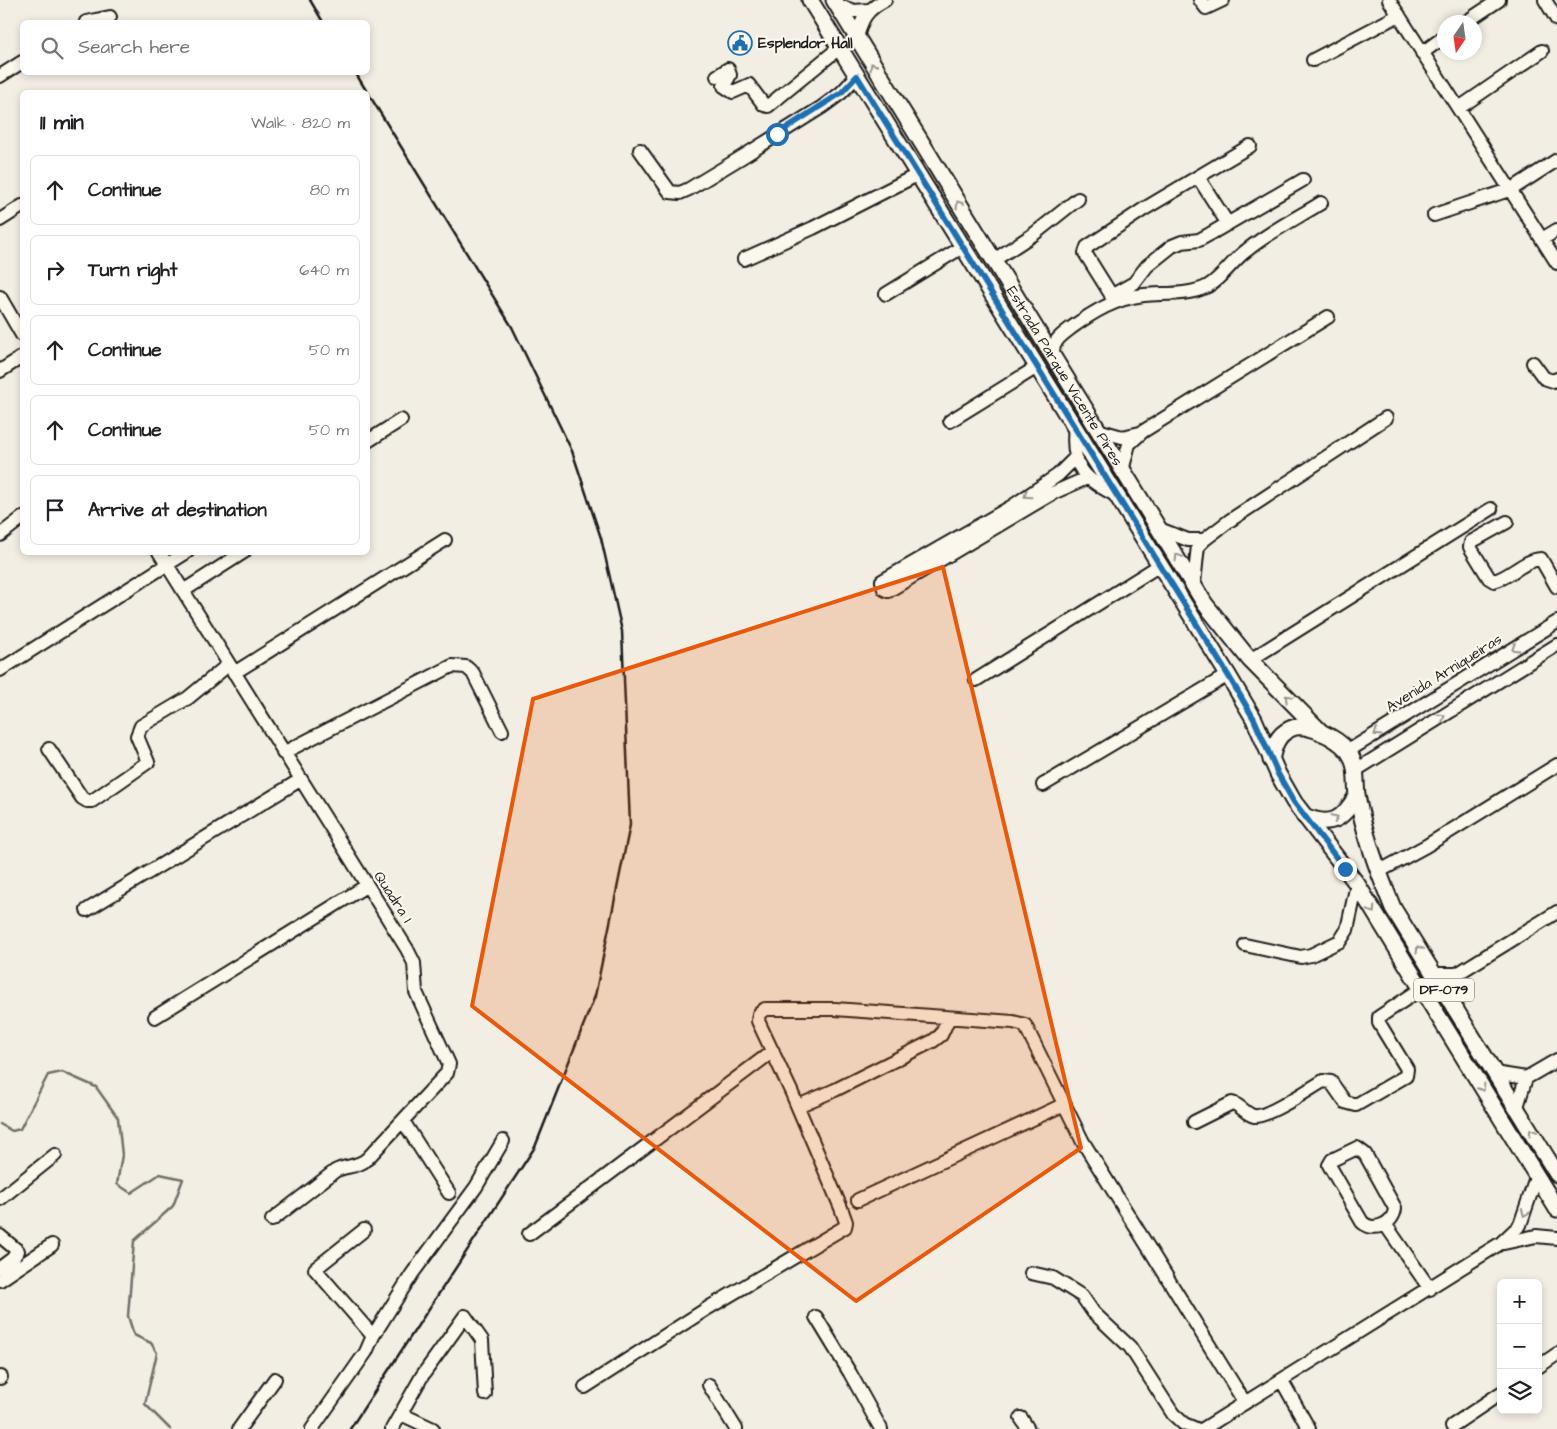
<!DOCTYPE html>
<html lang="en">
<head>
<meta charset="utf-8">
<style>
  body { margin:0; font-family:"Architects Daughter",sans-serif; background:#f6f6f6; color:#202124 }
  .controls { position:absolute; right:15px; bottom:15px; display:grid; overflow:hidden; border-radius:8px; box-shadow:0 2px 8px #0003 }
  .controls button { width:45px; height:45px; display:grid; place-items:center; padding:0; border:0; border-bottom:1px solid #e0e0e0; background:#fff; color:#202124; font:25px sans-serif }
  .compass { position:absolute; left:1437px; top:15px; width:45px; height:45px; border-radius:50%; background:#fff; box-shadow:0 2px 8px #0003; rotate:193deg }
  .stop { position:absolute; width:15px; height:15px; margin:-11px; border:4px solid #1f6fb2; border-radius:50%; background:#fff }
  .stop.end { background:#1f6fb2; border-color:#fff; box-shadow:0 1px 5px #0008 }
  .list { margin:0; padding:0; list-style:none }
  h2 { display:flex; justify-content:space-between; align-items:center; height:65px; margin:0; padding:0 20px; font-size:21px }
  h2 small { font-size:16px; font-weight:400; color:#757577 }
  .list li { display:grid; grid-template-columns:32px 1fr auto; gap:15px; align-items:center; box-sizing:border-box; height:70px; margin:0 10px 10px; padding:0 10px; border:1px solid #e0e0e0; border-radius:8px }
  .list b { display:block; font-size:19px; white-space:nowrap }
  .list em { font-size:16px; font-style:normal; color:#757577 }
  .icon { flex:none; width:28px; height:28px; fill:none; stroke:currentColor; stroke-width:2; stroke-linecap:round; stroke-linejoin:round }
  .map { position:relative; flex:none; width:1557px; height:1429px; overflow:hidden }
  .search { position:absolute; background:#fff; box-shadow:0 2px 8px #0003; left:20px; top:20px; width:350px; height:55px; display:flex; align-items:center; gap:12px; box-sizing:border-box; padding:0 18px; border-radius:8px; color:#757577; font-size:19px }
  .panel { position:absolute; background:#fff; box-shadow:0 2px 8px #0003; left:20px; top:90px; width:350px; height:465px; border-radius:8px }
  .map>svg:first-child { display:block }
  .lines { fill:none; stroke-linecap:round; stroke-linejoin:round }
  .stream { stroke:#716f6b; stroke-width:2.5 }
  .minor-casing { stroke:#1c1c1c; stroke-width:16 }
  .major-casing { stroke:#1c1c1c; stroke-width:19 }
  .minor { stroke:#fbf7ec; stroke-width:12 }
  .major { stroke:#fbf7ec; stroke-width:15 }
  .rail { stroke:#1c1c1c; stroke-width:2.5 }
  .oneway { stroke:#97948e }
  .route { stroke:#1f6fb2; stroke-width:6 }
  .marked { fill:#e8590c; fill-opacity:0.2; stroke:#e8590c; stroke-width:4; stroke-linejoin:round }
  .labels { text-anchor:middle; dominant-baseline:central; stroke-width:4.5; stroke-linejoin:round; paint-order:stroke }
  .shield { fill:#fbf7ec; stroke:#5f5e5a; stroke-width:1 }
  .shield-label { font-size:14px; font-weight:bold; fill:#1c1c1c }
  .poi-label { font-size:15px; font-weight:bold; fill:#1c1c1c; stroke:#fbf7ec; text-anchor:start }
  .street-label { font-size:15px; fill:#1c1c1c; stroke:#fbf7ec }
</style>
</head>
<body>
<div class="map">
<svg width="1557" height="1429" viewBox="0 0 1557 1429">
  <rect width="100%" height="100%" fill="#f2eee4"/>
  <filter id="ink" filterUnits="userSpaceOnUse"><feTurbulence type="fractalNoise" baseFrequency=".02" numOctaves="2"/><feDisplacementMap in="SourceGraphic" scale="10" xChannelSelector="R" yChannelSelector="G"/><feConvolveMatrix kernelMatrix="1 2 1 2 8 2 1 2 1" color-interpolation-filters="sRGB"/></filter>
  <g filter="url(#ink)">
    <g class="lines">
      <path class="stream" d="M0 1124 12 1131 20 1129 48 1075 62 1072 96 1087 118 1118 122 1155 117 1184 131 1193 160 1174 183 1179 173 1206 134 1241 128 1316 134 1335 151 1343 157 1353 145 1404 170 1429"/>
      <g class="minor-casing">
        <path id="minor" d="M1200 0 1206 8 1223 0
          M1389 0 1557 263
          M1545 0 1557 20
          M837 5 854 11 868 10
          M86 22 110 17
          M1466 22 1499 0
          M857 39C861 19 866 10 885 0
          M1422 53 1444 37
          M1313 60 1399 15
          M0 76 22 62
          M717 76 728 69 730 75 724 86 733 92 749 85 764 105 768 106 839 48
          M1459 108 1542 51
          M640 150 670 192 680 193 689 189 742 157 822 107 841 93 857 76
          M1198 177 1228 224
          M1434 215 1512 189 1557 160
          M0 220 22 206
          M1542 239 1557 230
          M744 259 813 228 919 174
          M994 260 1034 234 1078 199
          M886 294 964 246
          M1111 296 1134 283 1147 266 1172 246 1182 242 1199 240 1210 234 1303 180
          M0 297 22 335
          M1115 301 1085 253 1087 247 1144 209 1250 146
          M1053 354C1052 341 1062 335 1071 328 1093 312 1116 298 1144 295 1163 293 1189 296 1208 286 1224 276 1232 261 1247 250 1269 232 1297 218 1321 203
          M1533 363 1544 378 1553 381 1557 379
          M0 371 22 357
          M950 421 1037 367
          M1075 427C1070 469 1085 479 1119 497
          M1101 431 1122 437 1140 433
          M368 441 401 420
          M1075 458 1058 475 1011 507 882 581 884 589 888 591 1053 493 1087 478
          M1123 467 1129 444 1142 432 1328 317
          M1507 522 1471 542 1470 547 1489 578 1494 581C1511 577 1523 560 1541 559L1557 587
          M1162 530 1188 540H1204
          M0 535 22 518
          M159 552 407 949 414 963 416 992 449 1064 447 1073 367 1159C357 1168 346 1165 335 1171L272 1220
          M1194 584 1197 555 1198 546 1204 540 1229 521 1386 418
          M183 591 244 552
          M1250 660 1491 509
          M0 670 187 552
          M234 673 445 540
          M976 680 1160 565
          M49 749 82 798 87 801H92L148 762 137 736 141 726 188 698 228 665
          M1348 751 1557 622
          M283 753 452 666 466 667 473 673 502 731
          M1356 770 1557 645
          M1043 785 1228 675
          M1378 872 1426 846 1557 765
          M87 910 300 780
          M1245 945 1301 957 1311 955 1340 941 1347 930 1357 884
          M1433 974H1457L1557 912
          M155 1017 366 886
          M1494 1073 1526 1078
          M798 1106 835 1090 933 1041 941 1035 949 1018
          M1517 1107 1526 1078 1557 1060
          M403 1121 449 1193
          M1194 1122 1232 1103C1241 1105 1245 1114 1254 1116 1266 1118 1310 1089 1323 1081L1331 1082 1345 1102 1356 1105 1406 1076 1407 1069 1379 1023V1017L1421 989
          M1357 1148 1365 1154 1395 1208C1394 1224 1373 1233 1362 1222L1329 1165 1332 1160Z
          M0 1199 55 1155
          M858 1200 1065 1104
          M1385 1224 1430 1289
          M529 1234 773 1051
          M0 1236 18 1251 12 1259 0 1268
          M1504 1243 1536 1236 1557 1238
          M1031 1273 1053 1278 1082 1296 1093 1312 1130 1347 1173 1414 1184 1424 1196 1429
          M0 1280 52 1245
          M816 1317 850 1373 881 1429
          M373 1336 412 1274 476 1187 503 1141
          M1538 1367 1557 1354
          M0 1378 1 1377
          M1282 1381 1309 1429
          M709 1385 736 1429
          M585 1387 708 1308 845 1227 846 1222 841 1208 791 1091 758 1021 759 1014 765 1009H835L1013 1022 1025 1025 1083 1142 1245 1403
          M401 1414 433 1429
          M1021 1418 1028 1429
          M1452 1426 1501 1393
          M239 1429 275 1379
          M312 1429 366 1352 373 1336 315 1269 364 1230
          M392 1429 422 1376 465 1316 482 1340 485 1394
          M1203 1429 1501 1243 1520 1225 1537 1175"/>
      </g>
      <g class="major-casing">
        <g id="major">
          <path d="M810 0 1228 675 1254 719 1278 774 1294 802 1357 884 1557 1209"/>
          <path id="s1" d="M834 0 1205 604 1250 660 1322 733"/>
          <path d="M1271 760C1274 746 1277 735 1290 729 1306 721 1337 738 1348 751 1358 764 1355 780 1357 795 1364 834 1378 872 1393 908L1557 1174"/>
          <path d="M1304 816C1332 828 1343 819 1357 795"/>
        </g>
      </g>
      <use href="#minor" class="minor"/>
      <use href="#major" class="major"/>
      <path class="rail" d="M310 0 323 22
        M355 72 367 92
        M350 1429 535 1147 595 996 630 825 622 631 601 538 572 451 512 327 368 93"/>
    </g>
    <defs><path id="oneway-chevron" d="M-2-3.5L2.5 0L-2 3.5" fill="none" stroke-width="1.6" stroke-linecap="round" stroke-linejoin="round" transform="scale(1.25)"/></defs>
    <g class="oneway">
      <use href="#oneway-chevron" transform="translate(873 66) rotate(-122)"/>
      <use href="#oneway-chevron" transform="translate(959 204) rotate(-122)"/>
      <use href="#oneway-chevron" transform="translate(1027 495) rotate(146)"/>
      <use href="#oneway-chevron" transform="translate(1178 557) rotate(-121)"/>
      <use href="#oneway-chevron" transform="translate(1515 648) rotate(148)"/>
      <use href="#oneway-chevron" transform="translate(1288 698) rotate(-135)"/>
      <use href="#oneway-chevron" transform="translate(1442 717) rotate(-32)"/>
      <use href="#oneway-chevron" transform="translate(1377 733) rotate(148)"/>
      <use href="#oneway-chevron" transform="translate(1335 818) rotate(-26)"/>
      <use href="#oneway-chevron" transform="translate(1372 910) rotate(58)"/>
      <use href="#oneway-chevron" transform="translate(1419 949) rotate(-121)"/>
      <use href="#oneway-chevron" transform="translate(1482 1088) rotate(58)"/>
      <use href="#oneway-chevron" transform="translate(1532 1132) rotate(-121)"/>
      <use href="#oneway-chevron" transform="translate(1525 1213) rotate(113)"/>
    </g>
  </g>
  <g class="lines" filter="url(#ink)">
    <path class="route" d="M777 134 841 93 857 76 1228 675 1254 719 1278 774 1294 802 1345 869"/>
  </g>
  <path class="marked" d="M943 567 1081 1148 856 1301 472 1006 533 699Z"/>
  <defs>
    <g id="civic-ring" transform="scale(1.25)"><circle r="9.5" fill="#fbf7ec" stroke="#1f6fb2" stroke-width="1.5"/><path d="M-.6-6.5H3V-4.5H.6V-3L4-1V1h2V6H-6V1h2V-1L-.6-3ZM-1.2 2.5V6h2.4V2.5Z" fill="#1f6fb2"/></g>
  </defs>
  <g fill-rule="evenodd">
    <use href="#civic-ring" x="740" y="43"/>
  </g>
  <g class="labels">
    <rect class="shield" x="1414" y="978.5" width="60" height="23" rx="4"/>
    <g class="shield-label">
      <text x="1444" y="990">DF-079</text>
    </g>
    <g class="poi-label">
      <text x="758" y="43">Esplendor Hall</text>
    </g>
    <g class="street-label">
      <text stroke="none"><textPath href="#s1" startOffset="441">Estrada Parque Vicente Pires</textPath></text>
      <text transform="translate(1444 673) rotate(-32)">Avenida Arniqueiras</text>
      <text transform="translate(393 897) rotate(57)">Quadra 1</text>
    </g>
  </g>
</svg>
<div class="controls">
<button>+</button>
<button>−</button>
<button><svg class="icon" aria-label="layers" viewBox="0 0 24 24"><path d="M12 4l9 5-9 5-9-5zM3 14l9 5 9-5"/></svg></button>
</div>
<svg class="compass" viewBox="-18 -18 36 36"><path d="M0-13l5 13h-10z" fill="#e53935"/><path d="M0 13l5-13h-10z" fill="#757577"/></svg>
<div class="stop" style="left:777px;top:134px"></div>
<div class="stop end" style="left:1345px;top:869px"></div>
<div class="search"><svg class="icon" aria-label="search" viewBox="0 0 24 24"><circle cx="10" cy="10" r="6"/><path d="M15 15l6 6"/></svg>Search here</div>
<section class="panel">
<h2>11 min<small>Walk · 820 m</small></h2>
<ul class="list">
<li><svg class="icon" aria-label="ahead" viewBox="0 0 24 24"><path d="M12 20V5M6 11l6-6 6 6"/></svg><div><b>Continue</b></div><em>80 m</em></li>
<li><svg class="icon" aria-label="right" viewBox="0 0 24 24"><path d="M7 20v-9h11M14 6l5 5-5 5"/></svg><div><b>Turn right</b></div><em>640 m</em></li>
<li><svg class="icon" aria-label="ahead" viewBox="0 0 24 24"><path d="M12 20V5M6 11l6-6 6 6"/></svg><div><b>Continue</b></div><em>50 m</em></li>
<li><svg class="icon" aria-label="ahead" viewBox="0 0 24 24"><path d="M12 20V5M6 11l6-6 6 6"/></svg><div><b>Continue</b></div><em>50 m</em></li>
<li><svg class="icon" aria-label="arrive" viewBox="0 0 24 24"><path d="M6 21V4h12l-3 4 3 4H6"/></svg><div><b>Arrive at destination</b></div></li>
</ul>
</section>
</div>
</body>
</html>
